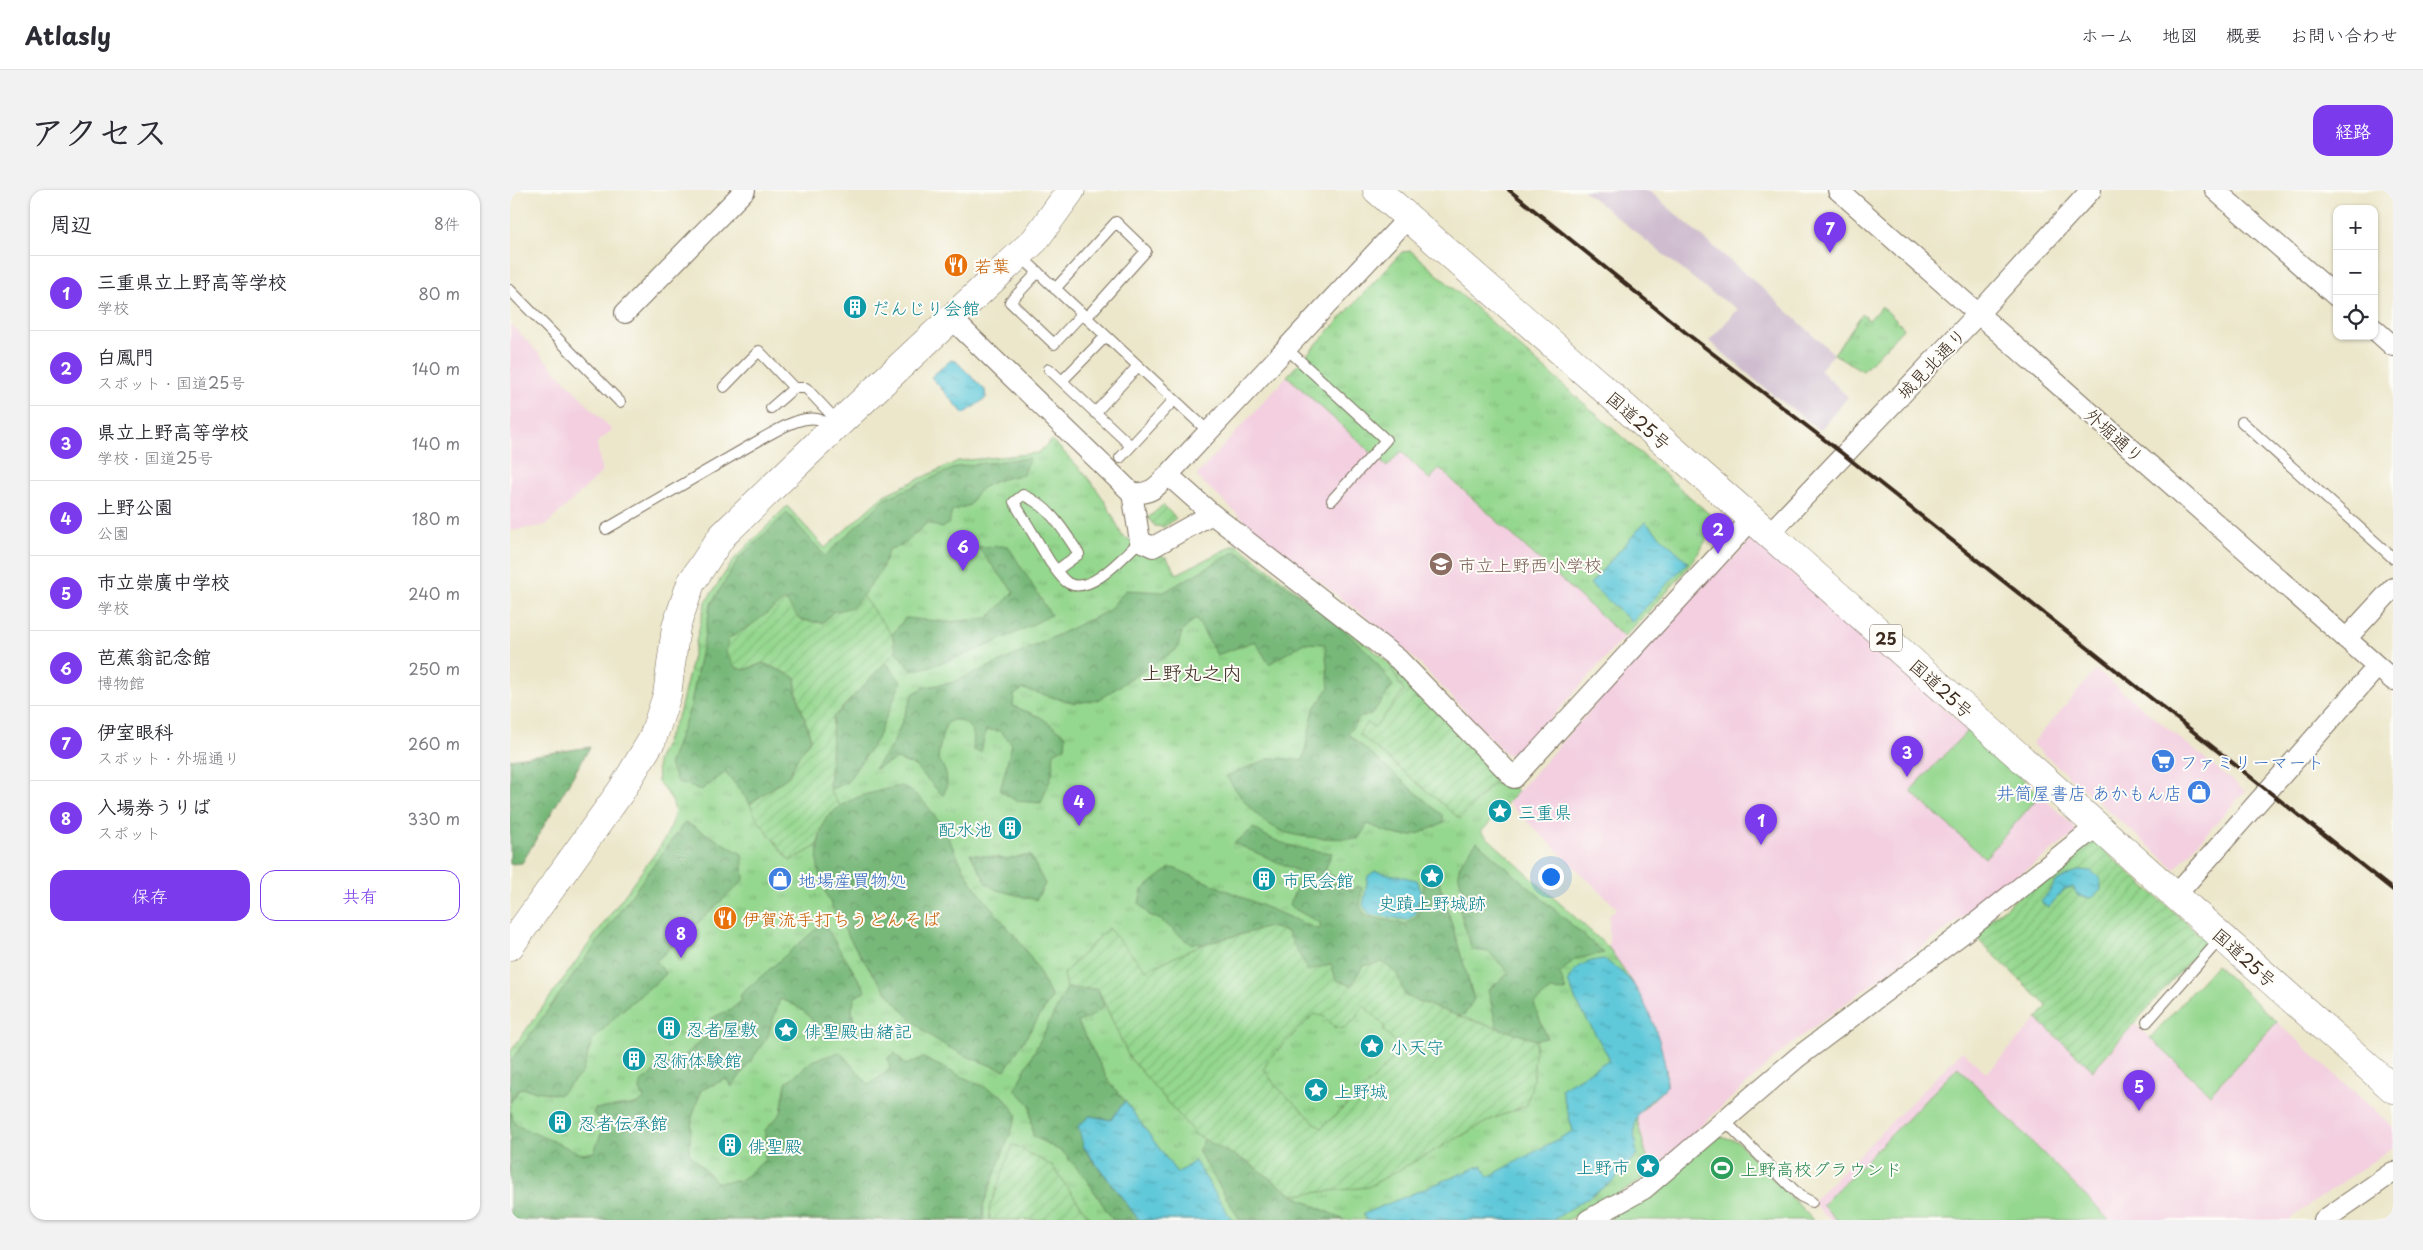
<!DOCTYPE html>
<html lang="ja">
<head>
<meta charset="utf-8">
<style>
  body { margin:0; font-family:"Playpen Sans","Klee One",sans-serif; background:#f2f2f3; color:#2b2b33 }
  .controls { position:absolute; right:15px; top:15px; display:grid; overflow:hidden; border-radius:10px; box-shadow:0 1px 4px #0004 }
  .controls button { width:45px; height:45px; display:grid; place-items:center; padding:0; border:0; border-bottom:1px solid #e1e1e2; background:#fff; color:#2b2b33; font:25px sans-serif }
  .you { position:absolute; left:1040px; top:686px; width:18px; height:18px; margin:-12px; border:4px solid #fff; border-radius:50%; background:#1a73e8; box-shadow:0 0 0 8px #1a73e833 }
  .badge { display:grid; place-items:center; width:32px; height:32px; border-radius:50%; background:#7c3aed; color:#fff; font-size:16px; font-weight:700 }
  .pin { position:absolute; translate:-50% -41px; filter:drop-shadow(0 1px 2px #0008) }
  .pin::after { content:''; position:absolute; top:26px; width:18px; height:15px; background:inherit; clip-path:polygon(0 0,100% 0,50% 100%) }
  .list { margin:0; padding:0; list-style:none }
  h2 { display:flex; justify-content:space-between; align-items:center; height:65px; margin:0; padding:0 20px; font-size:21px }
  h2 small { font-size:16px; font-weight:400; color:#7c7c81 }
  .list li { display:grid; grid-template-columns:32px 1fr auto; gap:15px; align-items:center; box-sizing:border-box; height:75px; padding:0 20px; border-top:1px solid #e1e1e2 }
  .list b { display:block; font-size:19px; white-space:nowrap }
  .list p { margin:0; font-size:16px; white-space:nowrap; color:#7c7c81 }
  .list em { font-size:16px; font-style:normal; color:#7c7c81 }
  .actions { display:flex; gap:10px; padding:15px 20px }
  .actions a { flex:1; padding:11px 0; border:1px solid #7c3aed; border-radius:15px; text-align:center; font-size:18px; color:#7c3aed }
  .actions .main { background:#7c3aed; color:#fff }
  .icon { flex:none; width:28px; height:28px; fill:none; stroke:currentColor; stroke-width:2; stroke-linecap:round; stroke-linejoin:round }
  .map { position:relative; flex:none; width:1883px; height:1030px; overflow:hidden; border-radius:15px }
  header { display:flex; align-items:center; gap:30px; box-sizing:border-box; height:70px; padding:0 25px; background:#fff; border-bottom:1px solid #e1e1e2 }
  header strong { font-size:24px }
  nav { display:flex; gap:28px; margin-inline-start:auto; font-size:18px }
  .intro { display:flex; align-items:center; justify-content:space-between; box-sizing:border-box; height:120px; padding:0 30px }
  h1 { margin:0; font-size:35px }
  .button { padding:12px 22px; border-radius:15px; background:#7c3aed; color:#fff; font-size:18px; font-weight:700 }
  main { display:flex; gap:30px; padding:0 30px }
  aside { flex:1; background:#fff; border-radius:15px; box-shadow:0 1px 4px #0004 }
  .map>svg:first-child { display:block }
  .built { fill:#f3cfe0 }
  .railway { fill:#cfbdcf }
  .grass { fill:url(#grass-tufts); stroke:#688056 }
  .forest { fill:url(#forest-crowns); stroke:#59714c }
  .garden { fill:url(#garden-furrows); stroke:#688056; fill-rule:evenodd }
  .pitch { fill:#94d78e; stroke:#688056 }
  .water { fill:url(#water-ripples); stroke:#4c797c }
  .lines { fill:none; stroke-linecap:round; stroke-linejoin:round }
  .lane-casing { stroke:#796c5b; stroke-width:12 }
  .street-casing { stroke:#796c5b; stroke-width:22 }
  .secondary-casing { stroke:#796c5b; stroke-width:29 }
  .highway-casing { stroke:#796c5b; stroke-width:29 }
  .lane { stroke:#fff; stroke-width:10 }
  .street { stroke:#fff; stroke-width:20 }
  .secondary { stroke:#fff; stroke-width:28 }
  .highway { stroke:#fff; stroke-width:28 }
  .rail { stroke:#3b2a1e; stroke-width:4 }
  .labels { text-anchor:middle; dominant-baseline:central; stroke-width:4; stroke-linejoin:round; paint-order:stroke }
  .shield { fill:#fdfcf7; stroke:#75695f; stroke-width:1 }
  .shield-label { font-size:16px; font-weight:bold; fill:#3b2a1e }
  .food-label { font-size:18px; fill:#c56008; stroke:#fdfcf7; text-anchor:start }
  .culture-label { font-size:18px; fill:#0d838f; stroke:#fdfcf7; text-anchor:start }
  .street-label { font-size:18px; fill:#3b2a1e; stroke:#fdfcf7 }
  .education-label { font-size:18px; fill:#785e54; stroke:#fdfcf7; text-anchor:start }
  .shop-label { font-size:18px; fill:#366cbe; stroke:#fdfcf7; text-anchor:start }
  .leisure-label { font-size:18px; fill:#27864d; stroke:#fdfcf7; text-anchor:start }
  .quarter-label { font-size:20px; fill:#3b2a1e; stroke:#fdfcf7 }
</style>
</head>
<body>
<header>
<strong>Atlasly</strong>
<nav><a>ホーム</a><a>地図</a><a>概要</a><a>お問い合わせ</a></nav>
</header>
<div class="intro"><h1>アクセス</h1><a class="button">経路</a></div>
<main>
<aside>
<h2>周辺<small>8件</small></h2>
<ul class="list">
<li><span class="badge">1</span><div><b>三重県立上野高等学校</b><p>学校</p></div><em>80 m</em></li>
<li><span class="badge">2</span><div><b>白鳳門</b><p>スポット · 国道25号</p></div><em>140 m</em></li>
<li><span class="badge">3</span><div><b>県立上野高等学校</b><p>学校 · 国道25号</p></div><em>140 m</em></li>
<li><span class="badge">4</span><div><b>上野公園</b><p>公園</p></div><em>180 m</em></li>
<li><span class="badge">5</span><div><b>市立崇廣中学校</b><p>学校</p></div><em>240 m</em></li>
<li><span class="badge">6</span><div><b>芭蕉翁記念館</b><p>博物館</p></div><em>250 m</em></li>
<li><span class="badge">7</span><div><b>伊室眼科</b><p>スポット · 外堀通り</p></div><em>260 m</em></li>
<li><span class="badge">8</span><div><b>入場券うりば</b><p>スポット</p></div><em>330 m</em></li>
</ul>
<div class="actions"><a class="main">保存</a><a>共有</a></div>
</aside>
<div class="map">
<svg width="1883" height="1030" viewBox="0 0 1883 1030">
  <defs>
    <pattern id="grass-tufts" width="24" height="20" patternUnits="userSpaceOnUse" patternTransform="scale(1.25)"><rect width="24" height="20" fill="#94d78e"/><path d="M3 7l-1-3M5 7V3M7 7l1-3M15 17l-1-3M17 17v-4M19 17l1-3" fill="none" stroke="#80b97a"/></pattern>
    <pattern id="forest-crowns" width="20" height="18" patternUnits="userSpaceOnUse" patternTransform="scale(1.25)"><rect width="20" height="18" fill="#77b879"/><path d="M2 6a3 3 0 1 1 6 0M12 15a3 3 0 1 1 6 0" fill="none" stroke="#639663"/></pattern>
    <pattern id="garden-furrows" width="10" height="10" patternUnits="userSpaceOnUse" patternTransform="scale(1.25)"><rect width="10" height="10" fill="#94d78e"/><path d="M-1 1l2-2M0 10L10 0M9 11l2-2" fill="none" stroke="#80b97a"/></pattern>
    <pattern id="water-ripples" width="26" height="14" patternUnits="userSpaceOnUse" patternTransform="scale(1.25)"><rect width="26" height="14" fill="#5ec8d9"/><path d="M2 4q2-2 4 0t4 0M15 11q2-2 4 0t4 0" fill="none" stroke="#4fa3af"/></pattern>
  </defs>
  <rect width="100%" height="100%" fill="#fdfcf7"/>
  <filter id="ink" filterUnits="userSpaceOnUse"><feTurbulence type="fractalNoise" baseFrequency=".02" numOctaves="2"/><feDisplacementMap in="SourceGraphic" scale="10" xChannelSelector="R" yChannelSelector="G"/><feConvolveMatrix kernelMatrix="1 2 1 2 8 2 1 2 1" color-interpolation-filters="sRGB"/></filter>
  <filter id="wash" filterUnits="userSpaceOnUse"><feTurbulence type="fractalNoise" baseFrequency=".0096" numOctaves="4" result="noise"/><feDisplacementMap in="SourceGraphic" scale="20" xChannelSelector="R" yChannelSelector="G"/><feGaussianBlur stdDeviation="1.12" result="paint"/><feColorMatrix in="noise" values="0 0 0 0 0 0 0 0 0 0 0 0 0 0 0 0 0 1.4 0 .05"/><feComposite in="paint" operator="in"/></filter>
  <g filter="url(#wash)">
    <rect width="100%" height="100%" fill="#ece7cb"/>
    <path class="built" d="M0 133 102 240 87 253 92 282 36 335 0 341Z
      M777 186 876 276 891 261 920 290 928 278 1114 447 1009 564H996L910 474 879 445 756 350 686 286Z
      M1243 348 1458 540 1401 601 1475 668 1530 605 1563 635 1566 643 1278 856 1141 982 1126 925 1157 896 1145 840 1123 793 1099 758V726L1107 718 998 613 1207 377 1211 381Z
      M1586 480 1735 601 1665 679 1522 554Z
      M1527 829 1583 880 1625 834 1700 904 1767 832 1883 937V957L1778 1030H1320L1302 1012 1452 861 1477 883Z"/>
    <path class="railway" d="M1073 0H1138L1253 99 1324 164 1310 180 1338 207 1310 240 1257 200 1199 151 1228 119 1199 101Z"/>
    <path class="grass" d="M901 61 1205 329C1192 372 1145 413 1114 447L929 278 920 290 891 261 877 277 777 186 892 62Z
      M1372 116 1394 138 1353 181 1324 164 1352 124 1359 130Z
      M542 250C576 284 593 301 612 346L657 368 667 384 726 354 871 466 1008 601 971 642 1099 758 1123 793 1145 840 1156 880 1157 896 1126 926 1141 982 1129 992 1058 1030H0V862L151 655C167 626 172 618 148 592L147 571 170 521 195 413 225 368 277 316 315 358 374 305 448 271 528 263Z"/>
    <path class="forest" d="M520 268 513 285C491 289 469 292 460 315L442 321 439 333 432 338 417 333 392 356 379 359 371 381 343 418 323 422 313 433 290 430 240 436 218 449 234 480 253 473 285 487 287 504 301 549 287 569 279 586 240 614 216 582 191 600 167 591 159 575 180 518 201 414 230 367 277 323 315 366 375 309 449 276Z
      M498 356 541 425C495 449 452 469 402 481L386 461 382 445 395 428 438 432 478 428 504 402 467 357Z
      M726 361 814 422 862 466 883 496 861 525 850 527 838 544 932 625 934 632C898 650 896 650 858 634L848 649C825 648 788 650 767 639 745 628 730 606 716 586L761 568 793 570 804 519 819 498 815 454 794 453 759 474 745 451 707 465 686 428 672 442 667 459 588 510 564 513 513 499 504 505 503 516 530 527 556 545 555 557 544 563 542 584 531 613 507 611 490 601 502 554 490 541 476 540 471 562 463 560C463 555 465 546 462 541 457 531 441 524 435 537 431 546 430 558 428 568 437 582 440 590 433 606L405 576 387 569 364 579 383 554 403 504 414 497 441 493 495 470 598 421 616 400 654 402Z
      M376 472 391 492 367 549 337 592 319 600 323 528Z
      M80 557 12 673 0 674V569Z
      M392 596C428 613 441 659 461 691 480 720 506 743 524 773 531 784 535 796 542 807L495 880C466 871 444 862 419 845 380 816 324 733 310 687 306 672 307 656 311 642 312 637 313 631 316 628 334 607 367 601 392 596Z
      M175 632 232 664 234 690 146 771 156 784 111 821 82 851 72 883 49 905 10 898 0 913V872Z
      M744 638C768 656 793 659 822 663L814 682 825 687 824 693 843 701 847 696 852 698 850 717 857 726 895 734 907 727 914 696 911 689 922 692 926 681 964 809 955 824 948 826 894 806 887 784 853 776 841 796 798 781 777 742 760 737 694 754 679 753 651 730 639 725 629 713 632 700 660 678 666 679 807 739 811 738 810 733 779 716 793 683 724 653Z
      M967 652 1094 763 1065 769 1050 783 1056 801 1040 800 1024 814 1037 848 1026 850 987 838 978 800 999 783 979 762 962 760 949 718 957 708C943 678 947 677 967 652Z
      M460 664 497 669 520 665 535 694 526 710 487 700 477 694Z
      M313 733 356 801 345 807 342 819 344 833 314 849C302 827 295 818 270 809L257 848 222 897 216 889 191 900 182 928 179 963 206 992 230 991 255 970V940L271 923 276 893 302 871 330 862 359 895 380 879 378 868 385 863 395 875 413 868 493 906 507 925 473 1016 474 1030H0V922L6 935 72 964 84 962 95 933 83 924 85 919 128 914 134 909 130 899V893L149 878 170 870 203 840 201 829C214 821 218 823 230 812L231 804Z
      M557 798 588 799 594 816 582 826 568 832 599 892 615 911 601 930 580 926 574 959 629 1030H603L576 989 554 963 523 946 520 915 505 899Z
      M695 948 739 973 783 1005 834 1030H730L688 961Z"/>
    <path class="garden" d="M653 315 666 328 654 337 645 336 638 328Z
      M352 406 382 445 386 461 323 528 319 600 330 616 315 629 307 656 280 671 247 629 240 614 279 586 287 569 301 549 287 504 285 487 253 473 233 480 224 476 216 462 218 449 240 436 275 410 290 430 313 433 323 422 343 417Z
      M882 475 990 586 950 629 849 544 857 533 865 537 894 501 880 476Z
      M1581 649 1697 751 1583 880 1527 829 1537 816 1462 744Z
      M760 737 777 742 798 781 821 774 826 790 841 796 853 776 872 772 887 784 895 806 948 826 1026 850 1023 890 1017 915 980 930 858 997 783 1005 739 973 686 945 619 867 588 799 557 798 554 783 598 738 636 780 694 754ZM853 815 874 835V841L888 855 889 862 851 902 811 938 765 895 754 879 759 869 804 824 815 827 826 838H834L846 828Z
      M503 954 542 976 581 1030H480L479 1019Z"/>
    <path class="pitch" d="M1458 540 1530 605 1475 668 1400 601Z
      M1706 775 1767 832 1700 904 1640 848Z
      M1448 877 1599 1030H1327L1312 1015Z
      M1210 946 1227 951 1303 1030H1097Z"/>
    <path class="water" d="M441 170 446 171 475 200 476 208 454 224 421 187Z
      M1135 332 1178 372 1122 432 1080 394Z
      M1570 680 1581 681 1590 688 1591 700 1582 708 1568 706 1563 697 1555 699 1538 718 1531 712 1548 690Z
      M865 681 907 690 911 701 905 725 897 730 860 724 853 716 858 686Z
      M1094 769C1103 776 1117 785 1123 794 1142 822 1156 863 1157 896 1127 924 1120 921 1127 964L1102 992 1043 1030H856L853 1024 972 975 978 987 1063 941 1051 899 1100 869 1066 811 1058 791C1066 775 1076 771 1094 769Z
      M615 911 667 983 685 971 722 1030H629L574 958 568 936 580 926 601 930Z"/>
  </g>
  <g filter="url(#ink)">
    <g class="lines">
      <g class="lane-casing">
        <path id="lane" d="M519 74 699 242
          M528 82 500 112 544 154 572 124
          M545 99 606 32 636 61 576 128
          M0 100 110 212
          M776 158 876 250 822 310
          M539 179 621 256
          M552 191 596 146
          M214 197 249 161 284 198H296L329 233
          M261 218 284 198
          M585 223 628 176
          M1732 232 1883 368
          M610 268 664 210
          M96 339 253 248C268 240 295 222 313 231 316 232 320 236 322 238
          M547 380 569 364C554 341 540 316 513 305L504 312 540 372C545 378 551 389 558 393 580 406 615 365 630 351
          M1637 832 1711 748
          M1214 930 1290 1006 1302 1012"/>
      </g>
      <g class="street-casing">
        <path id="street" d="M1328 0 1883 490
          M1705 0 1827 107
          M115 123 235 0
          M442 129 622 303 630 351 643 357 702 324
          M1864 139 1883 156
          M658 285 899 27
          M622 303C640 305 647 297 658 285L702 324 888 469 1004 588 1242 329
          M1259 344 1468 124 1581 0
          M1836 449 1883 398
          M1666 705 1867 477
          M1078 1030 1134 999 1288 867 1452 744 1587 636
          M1814 1030 1883 982"/>
      </g>
      <g class="secondary-casing">
        <path id="secondary" d="M0 756 111 601 142 550 157 505 166 437 181 393 212 346 323 239 525 50 561 0"/>
      </g>
      <g class="highway-casing">
        <path id="highway" d="M867 0 1242 329 1883 899"/>
      </g>
      <use href="#lane" class="lane"/>
      <use href="#street" class="street"/>
      <use href="#secondary" class="secondary"/>
      <use href="#highway" class="highway"/>
      <path class="rail" d="M999 0 1180 146 1333 264 1883 700"/>
    </g>
  </g>
  <defs>
    <g id="restaurant-disc" transform="scale(1.25)"><circle r="9.5" fill="#e8710a" stroke="#fdfcf7"/><path d="M-5-6h1v4h1v-4h1v4h1v-4h1v5L-1.5 .5V6h-2V.5L-5-1ZM5-6V6H3V1.5H1.5Q1.5-4 5-6Z" fill="#fff"/></g>
    <g id="building-disc" transform="scale(1.25)"><circle r="9.5" fill="#0f9aa8" stroke="#fdfcf7"/><path d="M-4-6H4V6H1V3H-1V6H-4ZM-2.5-4.3h1.7v1.8h-1.7ZM.8-4.3h1.7v1.8H.8ZM-2.5-1h1.7V.8h-1.7ZM.8-1h1.7V.8H.8Z" fill="#fff"/></g>
    <g id="school-disc" transform="scale(1.25)"><circle r="9.5" fill="#8d6e63" stroke="#fdfcf7"/><path d="M0-5L7-2L0 1L-7-2ZM-4 1L0 2.5L4 1V4Q0 6-4 4Z" fill="#fff"/></g>
    <g id="supermarket-disc" transform="scale(1.25)"><circle r="9.5" fill="#3f7fe0" stroke="#fdfcf7"/><path d="M-6-5.5h2.5l.6 2H6L4.5 2H-2.5L-4.4-4H-6ZM-1.5 3.2a1.3 1.3 0 1 0 .1 0ZM3 3.2a1.3 1.3 0 1 0 .1 0Z" fill="#fff"/></g>
    <g id="shop-disc" transform="scale(1.25)"><circle r="9.5" fill="#3f7fe0" stroke="#fdfcf7"/><path d="M-5-2.5h2.3a2.7 3.5 0 0 1 5.4 0H5L5.5 6h-11ZM-1.5-2.5h3a1.5 2.3 0 0 0-3 0Z" fill="#fff"/></g>
    <g id="sight-disc" transform="scale(1.25)"><circle r="9.5" fill="#0f9aa8" stroke="#fdfcf7"/><path d="M0-6L1.8-2.2L6-1.7L2.9 1.2L3.7 5.4L0 3.3L-3.7 5.4L-2.9 1.2L-6-1.7L-1.8-2.2Z" fill="#fff"/></g>
    <g id="stadium-disc" transform="scale(1.25)"><circle r="9.5" fill="#2e9e5b" stroke="#fdfcf7"/><path d="M0-5a6.5 5 0 1 0 0 10a6.5 5 0 1 0 0-10ZM-3.5-1.8h7v3.6h-7Z" fill="#fff"/></g>
  </defs>
  <g fill-rule="evenodd">
    <use href="#restaurant-disc" x="446" y="75"/>
    <use href="#building-disc" x="345" y="117"/>
    <use href="#school-disc" x="931" y="374"/>
    <use href="#supermarket-disc" x="1653" y="571"/>
    <use href="#shop-disc" x="1689" y="602"/>
    <use href="#sight-disc" x="990" y="621"/>
    <use href="#building-disc" x="500" y="638"/>
    <use href="#sight-disc" x="922" y="686"/>
    <use href="#shop-disc" x="270" y="689"/>
    <use href="#building-disc" x="754" y="689"/>
    <use href="#restaurant-disc" x="215" y="728"/>
    <use href="#building-disc" x="159" y="838"/>
    <use href="#sight-disc" x="276" y="840"/>
    <use href="#sight-disc" x="862" y="856"/>
    <use href="#building-disc" x="124" y="869"/>
    <use href="#sight-disc" x="806" y="900"/>
    <use href="#building-disc" x="50" y="932"/>
    <use href="#building-disc" x="220" y="955"/>
    <use href="#sight-disc" x="1138" y="976"/>
    <use href="#stadium-disc" x="1212" y="978"/>
  </g>
  <g class="labels">
    <rect class="shield" x="1360" y="434.5" width="32" height="27" rx="4"/>
    <g class="shield-label">
      <text x="1376" y="448">25</text>
    </g>
    <g class="food-label">
      <text x="464" y="75">若葉</text>
      <text x="232" y="728">伊賀流手打ちうどんそば</text>
    </g>
    <g class="culture-label">
      <text x="362" y="117">だんじり会館</text>
      <text x="1008" y="621">三重県</text>
      <text x="482" y="638" text-anchor="end">配水池</text>
      <text x="772" y="689">市民会館</text>
      <text x="922" y="712" text-anchor="middle">史蹟上野城跡</text>
      <text x="176" y="838">忍者屋敷</text>
      <text x="294" y="840">俳聖殿由緒記</text>
      <text x="880" y="856">小天守</text>
      <text x="142" y="869">忍術体験館</text>
      <text x="824" y="900">上野城</text>
      <text x="68" y="932">忍者伝承館</text>
      <text x="238" y="955">俳聖殿</text>
      <text x="1120" y="976" text-anchor="end">上野市</text>
    </g>
    <g class="street-label">
      <text transform="translate(1421 173) rotate(-46)">城見北通り</text>
      <text transform="translate(1129 230) rotate(41)">国道25号</text>
      <text transform="translate(1605 245) rotate(42)">外堀通り</text>
      <text transform="translate(1432 498) rotate(42)">国道25号</text>
      <text transform="translate(1735 767) rotate(42)">国道25号</text>
    </g>
    <g class="education-label">
      <text x="948" y="374">市立上野西小学校</text>
    </g>
    <g class="shop-label">
      <text x="1670" y="571">ファミリーマート</text>
      <text x="1672" y="602" text-anchor="end">井筒屋書店 あかもん店</text>
      <text x="288" y="689">地場産買物処</text>
    </g>
    <g class="leisure-label">
      <text x="1230" y="978">上野高校グラウンド</text>
    </g>
    <g class="quarter-label">
      <text x="682" y="482">上野丸之内</text>
    </g>
  </g>
</svg>
<div class="controls">
<button>+</button>
<button>−</button>
<button><svg class="icon" aria-label="locate" viewBox="0 0 24 24"><circle cx="12" cy="12" r="6"/><path d="M12 2v4M12 18v4M2 12h4M18 12h4"/></svg></button>
</div>
<div class="you"></div>
<div class="pin badge" style="left:1251px;top:655px">1</div>
<div class="pin badge" style="left:1208px;top:364px">2</div>
<div class="pin badge" style="left:1397px;top:587px">3</div>
<div class="pin badge" style="left:569px;top:636px">4</div>
<div class="pin badge" style="left:1629px;top:921px">5</div>
<div class="pin badge" style="left:453px;top:381px">6</div>
<div class="pin badge" style="left:1320px;top:63px">7</div>
<div class="pin badge" style="left:171px;top:768px">8</div>
</div>
</main>
</body>
</html>
